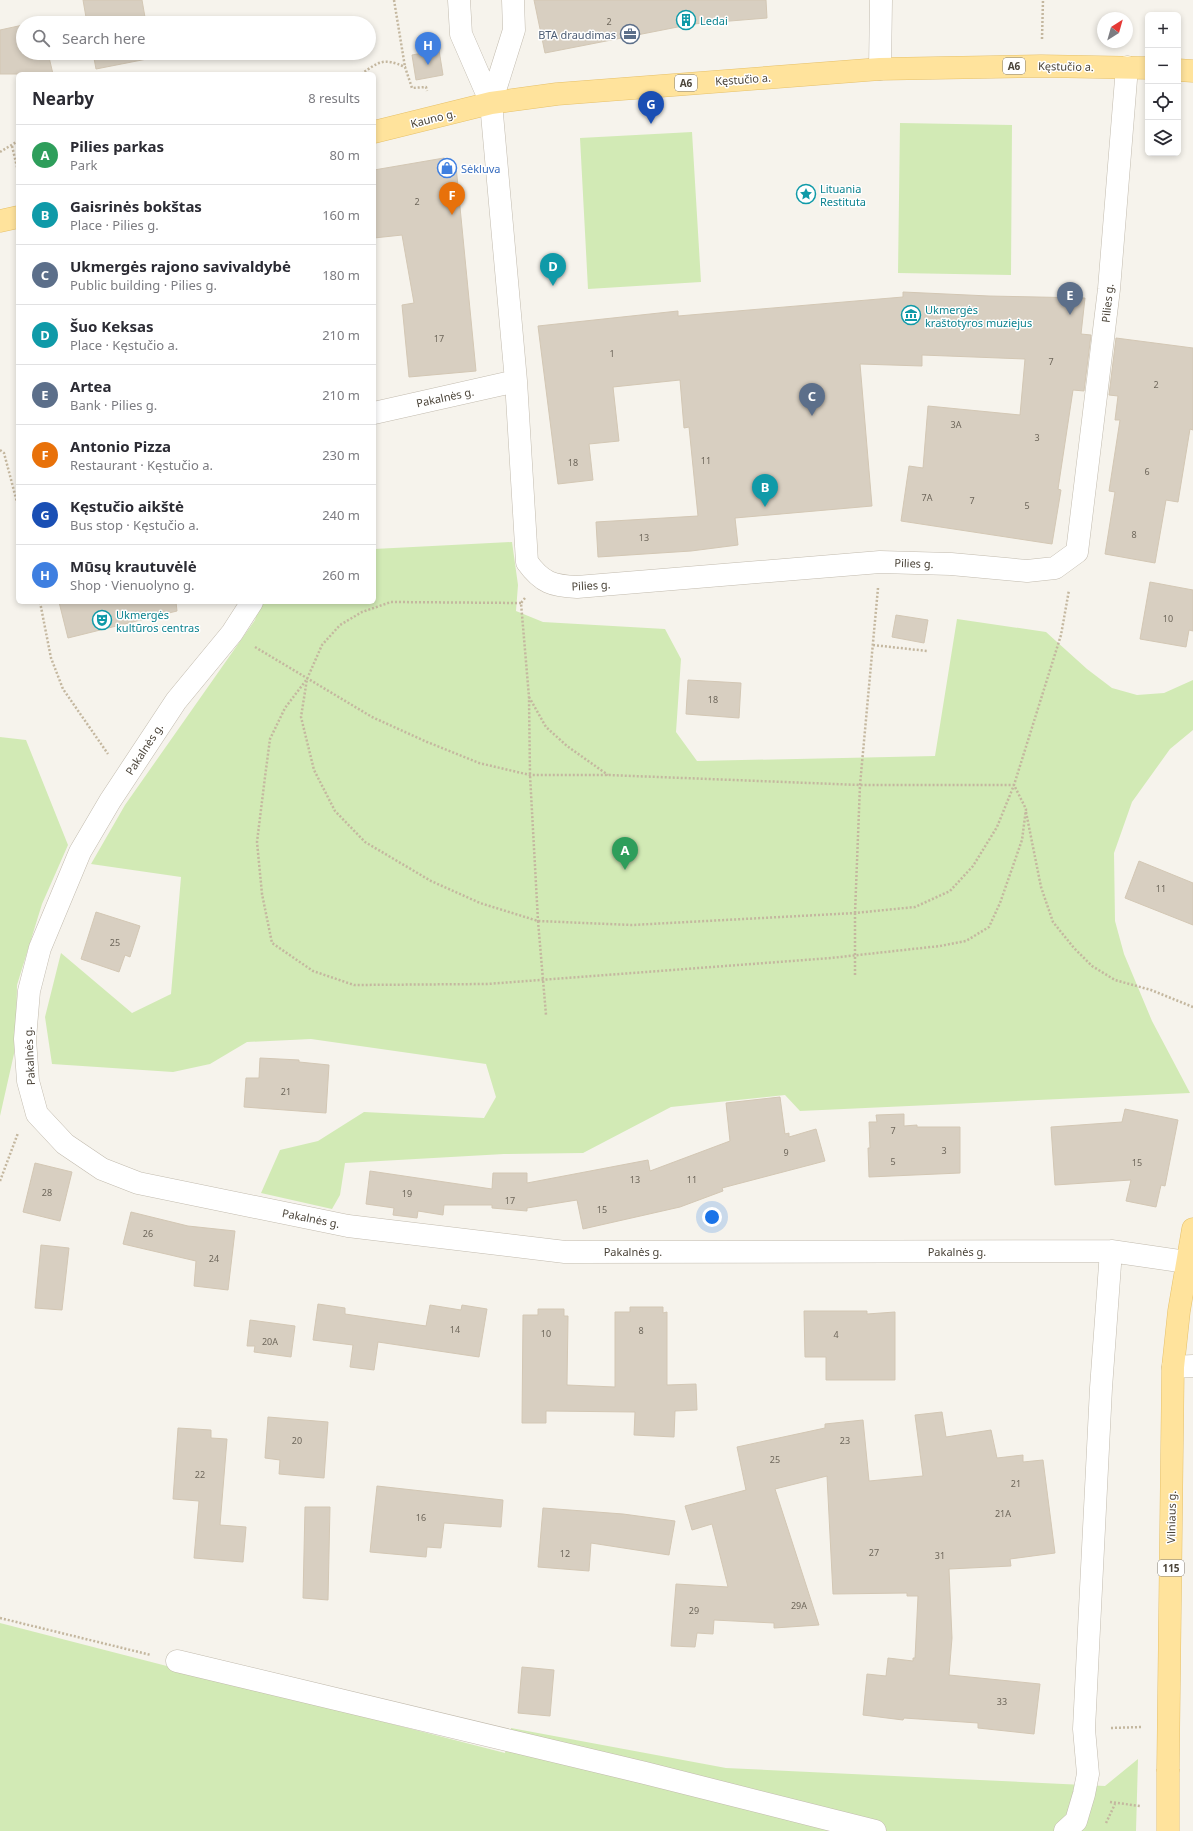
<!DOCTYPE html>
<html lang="en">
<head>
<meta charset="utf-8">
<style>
  body { margin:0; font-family:"Noto Sans",sans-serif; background:#f2f2f3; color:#2b2b33 }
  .controls { position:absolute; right:12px; top:12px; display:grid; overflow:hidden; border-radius:6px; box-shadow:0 2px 6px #0003 }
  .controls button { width:36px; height:36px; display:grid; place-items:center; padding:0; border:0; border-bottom:1px solid #e1e1e2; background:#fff; color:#2b2b33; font:20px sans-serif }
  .compass { position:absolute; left:1097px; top:12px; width:36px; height:36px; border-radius:50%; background:#fff; box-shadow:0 2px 6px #0003; rotate:37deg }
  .you { position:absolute; left:712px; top:1217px; width:14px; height:14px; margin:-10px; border:3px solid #fff; border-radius:50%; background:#1a73e8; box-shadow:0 0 0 6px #1a73e833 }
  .badge { display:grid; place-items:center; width:26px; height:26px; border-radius:50%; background:#2563eb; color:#fff; font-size:13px; font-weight:700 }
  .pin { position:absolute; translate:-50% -33px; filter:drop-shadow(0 1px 2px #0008) }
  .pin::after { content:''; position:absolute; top:21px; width:14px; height:12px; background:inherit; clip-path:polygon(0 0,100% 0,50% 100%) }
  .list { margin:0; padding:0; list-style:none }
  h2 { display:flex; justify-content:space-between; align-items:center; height:52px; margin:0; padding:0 16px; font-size:17px }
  h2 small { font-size:13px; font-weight:400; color:#7c7c81 }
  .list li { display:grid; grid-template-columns:26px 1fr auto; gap:12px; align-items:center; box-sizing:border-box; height:60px; padding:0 16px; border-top:1px solid #e1e1e2 }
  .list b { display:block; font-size:15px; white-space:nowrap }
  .list p { margin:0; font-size:13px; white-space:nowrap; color:#7c7c81 }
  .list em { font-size:13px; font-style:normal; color:#7c7c81 }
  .icon { flex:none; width:22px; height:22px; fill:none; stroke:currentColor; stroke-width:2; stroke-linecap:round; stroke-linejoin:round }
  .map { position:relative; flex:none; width:1193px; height:1831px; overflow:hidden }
  .search { position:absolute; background:#fff; box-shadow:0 2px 6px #0003; left:16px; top:16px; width:360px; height:44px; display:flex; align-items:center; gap:10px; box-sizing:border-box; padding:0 14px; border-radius:22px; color:#7c7c81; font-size:15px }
  .panel { position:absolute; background:#fff; box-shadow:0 2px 6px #0003; left:16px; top:72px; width:360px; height:532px; border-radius:6px }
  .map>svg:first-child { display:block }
  .green { fill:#d2eab5 }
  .building { fill:#d8cfc1; stroke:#d3c7b4 }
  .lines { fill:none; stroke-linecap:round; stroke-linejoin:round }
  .minor-casing { stroke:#c2bbae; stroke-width:23 }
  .primary-casing { stroke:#e6c16a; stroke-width:23 }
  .path { stroke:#c4b79f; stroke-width:2.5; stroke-dasharray:2 2; stroke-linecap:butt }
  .minor { stroke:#fff; stroke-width:22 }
  .primary { stroke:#ffe39c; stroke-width:22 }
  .primary-bridge-casing { stroke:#e6c16a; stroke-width:23; stroke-linecap:butt }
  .path-bridge { stroke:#c4b79f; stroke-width:2.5; stroke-dasharray:2 2; stroke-linecap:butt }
  .primary-bridge { stroke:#ffe39c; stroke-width:22 }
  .labels { text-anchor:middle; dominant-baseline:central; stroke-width:3; stroke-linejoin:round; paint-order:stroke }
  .number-label { font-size:9px; fill:#6e675b }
  .shield { fill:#fff; stroke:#817c74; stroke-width:1 }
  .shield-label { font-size:10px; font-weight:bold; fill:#4b4439 }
  .culture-label { font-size:11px; fill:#0d838f; stroke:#fff; text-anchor:start }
  .service-label { font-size:11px; fill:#4e5e75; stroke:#fff; text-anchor:end }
  .street-label { font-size:11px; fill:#4b4439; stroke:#fff }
  .shop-label { font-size:11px; fill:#366cbe; stroke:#fff; text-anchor:start }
</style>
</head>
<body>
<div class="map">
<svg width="1193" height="1831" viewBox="0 0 1193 1831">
  <rect width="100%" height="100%" fill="#f6f3ec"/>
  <path class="green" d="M900 123 1012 125 1011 275 898 273Z
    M692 132 701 282 588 289 580 138Z
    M512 542 518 585 516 611 543 622 665 629 681 659 676 732 697 761 935 756 957 619 1046 632 1087 669 1112 688 1137 695 1164 693 1193 680V730L1170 749 1132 802 1114 853 1115 921 1124 954 1152 1021 1190 1093 800 1111 785 1095 671 1107 583 1153 504 1154 345 1163 340 1195 332 1209 261 1193 280 1150 318 1141 364 1112 484 1118 496 1097 486 1064 311 1039 247 1042 210 1064 173 1072 52 1064 45 1017 61 953 132 1013 171 994 181 877 91 864 125 805 255 620 259 602H374V549Z
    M0 737 26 740 68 845 42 904 17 985 16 1045 0 1116Z
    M0 1623 505 1753 511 1728 726 1768 1105 1786 1138 1759 1136 1831H0Z"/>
  <path class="building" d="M83 0H142L146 23H87Z
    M534 0H766L767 18 693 24 545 53Z
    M23 25V53H48L53 74H0V30Z
    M439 50 443 75 416 80 412 55Z
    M93 53H152V58L96 69Z
    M444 158 456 166 476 371 409 377 402 305 414 303 402 235 374 238V170Z
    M903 292 989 296 1085 298 1081 334 1091 335 1084 391 1073 390 1058 489 1061 490 1052 544 901 521 909 466 923 468 928 406 1020 415 1025 359 922 355V366L860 364 872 506 735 518 738 545 691 551 598 557 596 522 698 516 689 427 684 428 680 380 613 387 619 441 589 444 593 480 558 484 538 326 678 311V316L903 297Z
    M1116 338 1193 348V430L1190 429 1178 502 1166 500 1155 563 1105 554 1115 492 1109 491 1120 420H1115L1118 396 1109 395Z
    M1150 582 1193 590V631L1189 630 1186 647 1140 639Z
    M59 602H176L177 611 68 638Z
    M896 615 928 620 924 643 892 637Z
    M688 680 741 683 739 718 686 714Z
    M1139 861 1193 883V925L1125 898Z
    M96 912 140 926 130 957 125 955 119 972 81 959Z
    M260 1058 299 1060V1062L329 1065 326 1113 244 1107 246 1078H259Z
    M780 1097 785 1134 789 1133V1137L816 1129 825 1161 722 1188 723 1191 680 1207 583 1229 577 1200 527 1208V1211L492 1208V1205H444L443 1215 418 1211 417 1218 393 1215 394 1208 366 1204 370 1171 492 1189 493 1173H527V1183L648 1160 650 1171 730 1141 726 1103Z
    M1125 1109 1178 1120 1165 1186 1161 1185 1156 1207 1126 1201 1131 1180 1055 1185 1051 1127 1122 1122Z
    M904 1114V1126L917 1125V1127H960V1173L869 1177 868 1148H870L869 1122H877L876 1115Z
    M35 1163 72 1172 60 1221 23 1212Z
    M131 1212 188 1226 235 1231 228 1290 194 1286 196 1261 123 1244Z
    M41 1245 69 1248 62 1310 35 1308Z
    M318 1304 345 1308V1314L426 1326 430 1305 461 1310 462 1305 487 1309 479 1357 378 1342 374 1370 350 1367 353 1345 313 1340Z
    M630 1307H663V1313L667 1312V1385L696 1384 697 1410 675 1411 674 1437 634 1435 635 1412 546 1411V1423H522L523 1315H538V1309H564V1316H568L567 1385 615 1387V1312H630Z
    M804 1311H867V1314L895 1312V1380H826V1357H805Z
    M250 1320 295 1326 291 1357 254 1352 255 1346H247Z
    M942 1412 946 1437 991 1430 997 1458 1023 1455V1462L1043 1460 1055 1553 1010 1559 1011 1566 949 1569 952 1638 949 1675 1040 1684 1034 1734 978 1728V1723L904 1718 903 1720 863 1715 867 1674 886 1676 888 1658 913 1661V1658H915L918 1596H907V1593L833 1594 827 1476 775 1489 819 1625 774 1628V1623L714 1620 713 1634 697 1633 695 1647 671 1646 676 1584 728 1587 712 1524 692 1530 685 1506 746 1490 737 1447 825 1428V1424L863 1420 869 1481 923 1476 915 1415Z
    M268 1417 328 1422 324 1478 279 1474 280 1460 265 1458Z
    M178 1428 211 1430V1438L227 1439 220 1525 246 1527 243 1562 194 1558 199 1501 173 1499Z
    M377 1486 503 1500 501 1527 444 1523 441 1548 427 1547 426 1557 370 1552Z
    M305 1507H330L328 1600 303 1598Z
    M543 1508 623 1514 675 1521 669 1555 591 1543 589 1571 538 1567Z
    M522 1667 554 1670 550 1716 518 1713Z"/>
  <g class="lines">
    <g class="minor-casing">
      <path id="minor" d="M459 0 461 34 491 103 516 381 527 562C542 583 553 586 577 587L880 562 951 564 1027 571 1055 568 1077 552 1109 289 1127 67
        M880 69 881 0
        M491 103 514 30 513 0
        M374 413 516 381
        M252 602 232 633 176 701 110 801 80 852 40 948 29 991 25 1039 28 1081 37 1114 65 1144 102 1169 138 1183 348 1226 565 1252 1111 1251 1186 1262
        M1173 1367 1193 1366
        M177 1661 645 1773 875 1831
        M1065 1831 1076 1821 1084 1794 1088 1774 1084 1729 1101 1388 1111 1251"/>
    </g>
    <g class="primary-casing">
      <path id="primary" d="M1178 70 1193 71
        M374 132 491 103 557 94 880 69 1041 66 1148 68
        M0 221 18 217
        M1168 1769 1173 1367 1179 1311 1193 1229"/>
    </g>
    <path class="path" d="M394 0 405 67
      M1042 39 1043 0
      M361 74C379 62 383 57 405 67L412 88 426 87 427 91
      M12 146 18 171
      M0 152 18 141
      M0 450 4 453 18 506
      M525 598 521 603 529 697 530 775 538 921
      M40 602 51 658 63 689 108 754
      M521 603 391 602 362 612 340 625 322 645 307 679 301 717 314 770 335 811 365 842 431 881 480 903 538 921 632 925 855 913 915 907 950 891 973 866 997 827 1014 785 1061 635 1069 590
      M873 645 927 651
      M255 647 372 717 427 742 479 763 530 775H608L860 785H1014L1026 809 1022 840 1000 903 989 927 966 941 940 946 831 958 487 984 354 985 313 971 272 943 262 894 257 842 265 777 270 739 285 708 307 679
      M529 697 546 727 567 746 608 775
      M1026 812 1041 887 1053 922 1074 948 1092 966 1115 980 1151 990 1193 1007
      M855 913 860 785 878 588
      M0 1181 18 1133
      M0 1618 151 1655
      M1111 1728 1142 1727
      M1110 1802 1140 1806
      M1106 1823 1115 1804"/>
    <use href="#minor" class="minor"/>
    <use href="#primary" class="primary"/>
    <g class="primary-bridge-casing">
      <path id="primary-bridge" d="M1168 1831V1769"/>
    </g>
    <path class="path-bridge" d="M855 913V976
      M538 921 546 1015"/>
    <use href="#primary-bridge" class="primary-bridge"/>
  </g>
  <defs>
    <g id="building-ring" transform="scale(1)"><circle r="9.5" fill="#fff" stroke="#0f9aa8" stroke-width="1.5"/><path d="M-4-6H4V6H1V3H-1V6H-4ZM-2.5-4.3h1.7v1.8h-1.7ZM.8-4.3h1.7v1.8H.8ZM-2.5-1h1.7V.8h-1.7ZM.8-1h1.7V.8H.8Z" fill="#0f9aa8"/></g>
    <g id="office-ring" transform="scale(1)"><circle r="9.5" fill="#fff" stroke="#5c6f8a" stroke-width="1.5"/><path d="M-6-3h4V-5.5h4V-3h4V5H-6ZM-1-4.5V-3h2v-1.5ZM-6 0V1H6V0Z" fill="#5c6f8a"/></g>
    <g id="shop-ring" transform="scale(1)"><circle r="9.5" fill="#fff" stroke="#3f7fe0" stroke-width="1.5"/><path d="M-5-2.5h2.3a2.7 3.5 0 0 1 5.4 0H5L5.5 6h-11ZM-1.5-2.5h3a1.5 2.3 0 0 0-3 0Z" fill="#3f7fe0"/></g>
    <g id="sight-ring" transform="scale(1)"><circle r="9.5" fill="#fff" stroke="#0f9aa8" stroke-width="1.5"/><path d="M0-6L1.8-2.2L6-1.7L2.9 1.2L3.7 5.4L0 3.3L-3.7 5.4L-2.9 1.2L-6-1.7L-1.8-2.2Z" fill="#0f9aa8"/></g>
    <g id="museum-ring" transform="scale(1)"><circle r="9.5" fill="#fff" stroke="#0f9aa8" stroke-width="1.5"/><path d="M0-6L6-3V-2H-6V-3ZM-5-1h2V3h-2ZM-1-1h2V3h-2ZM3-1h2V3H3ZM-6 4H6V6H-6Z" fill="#0f9aa8"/></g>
    <g id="theatre-ring" transform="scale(1)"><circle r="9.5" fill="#fff" stroke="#0f9aa8" stroke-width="1.5"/><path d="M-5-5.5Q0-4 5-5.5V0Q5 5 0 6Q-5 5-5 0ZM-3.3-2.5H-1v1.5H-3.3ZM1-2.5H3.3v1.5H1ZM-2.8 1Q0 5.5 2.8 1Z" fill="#0f9aa8"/></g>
  </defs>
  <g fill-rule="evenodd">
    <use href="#building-ring" x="686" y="20"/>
    <use href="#office-ring" x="630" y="34"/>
    <use href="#shop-ring" x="447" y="168"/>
    <use href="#sight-ring" x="806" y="194"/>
    <use href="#museum-ring" x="911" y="315"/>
    <use href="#theatre-ring" x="102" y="620"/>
  </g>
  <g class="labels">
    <g class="number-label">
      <text x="609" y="21">2</text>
      <text x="417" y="201">2</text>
      <text x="439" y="338">17</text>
      <text x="612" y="353">1</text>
      <text x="1051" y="361">7</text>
      <text x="1156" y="384">2</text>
      <text x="956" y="424">3A</text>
      <text x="1037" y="437">3</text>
      <text x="706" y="460">11</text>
      <text x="573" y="462">18</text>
      <text x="1147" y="471">6</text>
      <text x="927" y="497">7A</text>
      <text x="972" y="500">7</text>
      <text x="1027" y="505">5</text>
      <text x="1134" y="534">8</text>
      <text x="644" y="537">13</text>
      <text x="1168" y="618">10</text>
      <text x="713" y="699">18</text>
      <text x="1161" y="888">11</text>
      <text x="115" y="942">25</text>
      <text x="286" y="1091">21</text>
      <text x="893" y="1130">7</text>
      <text x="944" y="1150">3</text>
      <text x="786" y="1152">9</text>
      <text x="893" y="1161">5</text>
      <text x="1137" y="1162">15</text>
      <text x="635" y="1179">13</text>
      <text x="692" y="1179">11</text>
      <text x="47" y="1192">28</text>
      <text x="407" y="1193">19</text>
      <text x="510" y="1200">17</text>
      <text x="602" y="1209">15</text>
      <text x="148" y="1233">26</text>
      <text x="214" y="1258">24</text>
      <text x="455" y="1329">14</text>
      <text x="641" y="1330">8</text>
      <text x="546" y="1333">10</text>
      <text x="836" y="1334">4</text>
      <text x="270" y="1341">20A</text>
      <text x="297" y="1440">20</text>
      <text x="845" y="1440">23</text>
      <text x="775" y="1459">25</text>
      <text x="200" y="1474">22</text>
      <text x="1016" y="1483">21</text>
      <text x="1003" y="1513">21A</text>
      <text x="421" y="1517">16</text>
      <text x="874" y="1552">27</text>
      <text x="565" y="1553">12</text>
      <text x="940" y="1555">31</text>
      <text x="799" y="1605">29A</text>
      <text x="694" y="1610">29</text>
      <text x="1002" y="1701">33</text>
    </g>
    <g class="shield">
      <rect x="1003" y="58" width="22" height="16" rx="3"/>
      <rect x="675" y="75" width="22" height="16" rx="3"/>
      <rect x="1158" y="1560" width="26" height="16" rx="3"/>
    </g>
    <g class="shield-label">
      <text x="1014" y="66">A6</text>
      <text x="686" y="83">A6</text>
      <text x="1171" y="1568">115</text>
    </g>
    <g class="culture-label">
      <text x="700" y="20">Ledai</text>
      <text x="820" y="188">Lituania<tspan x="820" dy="13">Restituta</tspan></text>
      <text x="925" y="309">Ukmergės<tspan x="925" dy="13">kraštotyros muziejus</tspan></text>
      <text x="116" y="614">Ukmergės<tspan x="116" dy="13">kultūros centras</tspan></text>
    </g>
    <g class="service-label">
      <text x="616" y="34">BTA draudimas</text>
    </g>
    <g class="street-label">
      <text transform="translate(1066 66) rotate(1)">Kęstučio a.</text>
      <text transform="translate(743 79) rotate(-4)">Kęstučio a.</text>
      <text transform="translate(433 118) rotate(-14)">Kauno g.</text>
      <text transform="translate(1107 303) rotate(-84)">Pilies g.</text>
      <text transform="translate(445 397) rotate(-12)">Pakalnės g.</text>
      <text transform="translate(914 563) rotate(2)">Pilies g.</text>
      <text transform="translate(591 585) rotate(-3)">Pilies g.</text>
      <text transform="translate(144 749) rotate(-57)">Pakalnės g.</text>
      <text transform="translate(29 1056) rotate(-93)">Pakalnės g.</text>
      <text transform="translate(311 1218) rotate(11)">Pakalnės g.</text>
      <text x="633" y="1251">Pakalnės g.</text>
      <text x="957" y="1251">Pakalnės g.</text>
      <text transform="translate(1171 1517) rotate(-89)">Vilniaus g.</text>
    </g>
    <g class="shop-label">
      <text x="461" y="168">Sėkluva</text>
    </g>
  </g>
</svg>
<div class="controls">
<button>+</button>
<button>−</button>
<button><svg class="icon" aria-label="locate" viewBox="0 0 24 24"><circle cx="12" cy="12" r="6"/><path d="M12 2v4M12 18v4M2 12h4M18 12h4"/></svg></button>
<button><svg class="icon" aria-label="layers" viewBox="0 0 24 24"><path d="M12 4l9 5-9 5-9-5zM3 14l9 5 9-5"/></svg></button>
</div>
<svg class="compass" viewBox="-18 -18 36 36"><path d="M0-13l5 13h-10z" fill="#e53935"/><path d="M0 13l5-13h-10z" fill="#7c7c81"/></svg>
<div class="you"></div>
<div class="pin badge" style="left:625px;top:870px;background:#2e9e5b">A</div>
<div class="pin badge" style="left:765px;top:507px;background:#0f9aa8">B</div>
<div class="pin badge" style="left:812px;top:416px;background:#5c6f8a">C</div>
<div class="pin badge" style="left:553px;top:286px;background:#0f9aa8">D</div>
<div class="pin badge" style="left:1070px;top:315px;background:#5c6f8a">E</div>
<div class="pin badge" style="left:452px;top:215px;background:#e8710a">F</div>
<div class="pin badge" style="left:651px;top:124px;background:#1a4fb4">G</div>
<div class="pin badge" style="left:428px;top:65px;background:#3f7fe0">H</div>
<div class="search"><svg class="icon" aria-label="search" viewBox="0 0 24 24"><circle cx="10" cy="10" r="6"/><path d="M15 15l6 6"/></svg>Search here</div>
<section class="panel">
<h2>Nearby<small>8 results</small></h2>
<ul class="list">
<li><span class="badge" style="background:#2e9e5b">A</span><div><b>Pilies parkas</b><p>Park</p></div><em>80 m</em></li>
<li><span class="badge" style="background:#0f9aa8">B</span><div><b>Gaisrinės bokštas</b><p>Place · Pilies g.</p></div><em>160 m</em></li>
<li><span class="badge" style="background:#5c6f8a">C</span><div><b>Ukmergės rajono savivaldybė</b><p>Public building · Pilies g.</p></div><em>180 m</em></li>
<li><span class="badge" style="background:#0f9aa8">D</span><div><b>Šuo Keksas</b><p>Place · Kęstučio a.</p></div><em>210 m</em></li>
<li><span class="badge" style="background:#5c6f8a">E</span><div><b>Artea</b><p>Bank · Pilies g.</p></div><em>210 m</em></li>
<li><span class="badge" style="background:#e8710a">F</span><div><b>Antonio Pizza</b><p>Restaurant · Kęstučio a.</p></div><em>230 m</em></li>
<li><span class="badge" style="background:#1a4fb4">G</span><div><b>Kęstučio aikštė</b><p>Bus stop · Kęstučio a.</p></div><em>240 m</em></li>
<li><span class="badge" style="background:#3f7fe0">H</span><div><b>Mūsų krautuvėlė</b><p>Shop · Vienuolyno g.</p></div><em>260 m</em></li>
</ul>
</section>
</div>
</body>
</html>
